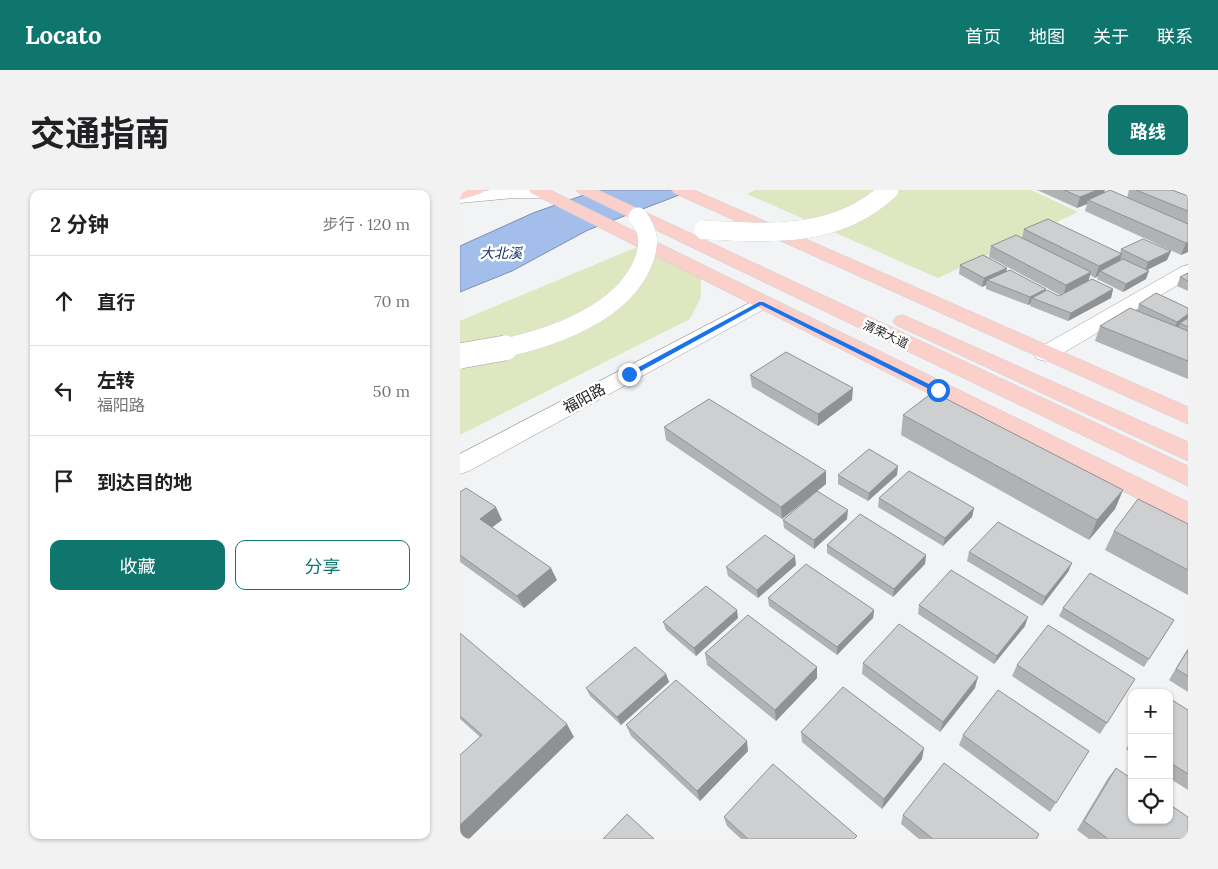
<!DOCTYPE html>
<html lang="zh">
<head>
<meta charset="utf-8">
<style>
  body { margin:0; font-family:Lora,"Noto Sans SC",serif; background:#f2f2f2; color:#202124 }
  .controls { position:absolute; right:15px; bottom:15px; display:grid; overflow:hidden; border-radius:10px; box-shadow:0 1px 4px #0004 }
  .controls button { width:45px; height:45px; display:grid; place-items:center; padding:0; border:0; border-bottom:1px solid #e0e0e0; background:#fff; color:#202124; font:25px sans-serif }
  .stop { position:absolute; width:15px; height:15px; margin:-11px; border:4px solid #1a73e8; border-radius:50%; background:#fff }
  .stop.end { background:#1a73e8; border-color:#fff; box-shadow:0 1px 5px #0008 }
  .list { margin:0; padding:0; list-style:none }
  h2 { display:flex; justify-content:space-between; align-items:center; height:65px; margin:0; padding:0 20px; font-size:21px }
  h2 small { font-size:16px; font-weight:400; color:#757577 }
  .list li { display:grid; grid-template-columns:32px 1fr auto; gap:15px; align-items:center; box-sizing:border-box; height:90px; padding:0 20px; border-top:1px solid #e0e0e0 }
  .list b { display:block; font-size:19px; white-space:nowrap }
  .list p { margin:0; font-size:16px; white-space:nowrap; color:#757577 }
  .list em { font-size:16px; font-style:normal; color:#757577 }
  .actions { display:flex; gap:10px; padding:15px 20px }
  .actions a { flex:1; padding:11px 0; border:1px solid #0f766e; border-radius:10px; text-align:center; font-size:18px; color:#0f766e }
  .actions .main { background:#0f766e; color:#fff }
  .icon { flex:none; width:28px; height:28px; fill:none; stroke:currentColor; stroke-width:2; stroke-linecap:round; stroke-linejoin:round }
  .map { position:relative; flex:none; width:728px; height:649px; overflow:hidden; border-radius:10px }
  header { display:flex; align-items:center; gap:30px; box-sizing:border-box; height:70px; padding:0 25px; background:#0f766e; color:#fff }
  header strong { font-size:24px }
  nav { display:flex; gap:28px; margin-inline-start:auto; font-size:18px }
  .intro { display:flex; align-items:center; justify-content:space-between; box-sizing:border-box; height:120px; padding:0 30px }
  h1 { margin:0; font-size:35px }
  .button { padding:12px 22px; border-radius:10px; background:#0f766e; color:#fff; font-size:18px; font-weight:700 }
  main { display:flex; gap:30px; padding:0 30px }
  aside { flex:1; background:#fff; border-radius:10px; box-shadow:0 1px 4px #0004 }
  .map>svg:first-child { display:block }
  .green { fill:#dee7bf }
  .water { fill:#a4beec; stroke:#7c8faf }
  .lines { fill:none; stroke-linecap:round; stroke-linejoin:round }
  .minor-casing { stroke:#9d9fa1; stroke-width:1 }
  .major-casing { stroke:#cecece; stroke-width:1 }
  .minor { fill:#fff; fill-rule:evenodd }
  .major { fill:#fcd0ca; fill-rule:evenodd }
  .minor-bridge-far1-casing { stroke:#9d9fa1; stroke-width:19; stroke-linecap:butt }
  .minor-bridge-casing { stroke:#9d9fa1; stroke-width:26; stroke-linecap:butt }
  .minor-bridge-far1 { stroke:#fff; stroke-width:19 }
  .minor-bridge { stroke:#fff; stroke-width:25 }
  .wall { fill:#b0b2b4 }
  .shaded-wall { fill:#909192 }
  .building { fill:#cdcfd1; stroke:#909192 }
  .route { fill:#1a73e8 }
  .labels { text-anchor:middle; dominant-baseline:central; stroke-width:5; stroke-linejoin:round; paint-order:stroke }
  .far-street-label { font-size:12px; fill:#202121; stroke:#fff }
  .far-water-label { font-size:14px; font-style:italic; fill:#18346a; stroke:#fff }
  .street-label { font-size:15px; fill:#202121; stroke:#fff }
</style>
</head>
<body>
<header>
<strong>Locato</strong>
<nav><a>首页</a><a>地图</a><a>关于</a><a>联系</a></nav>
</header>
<div class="intro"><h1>交通指南</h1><a class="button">路线</a></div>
<main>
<aside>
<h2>2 分钟<small>步行 · 120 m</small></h2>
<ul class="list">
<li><svg class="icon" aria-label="ahead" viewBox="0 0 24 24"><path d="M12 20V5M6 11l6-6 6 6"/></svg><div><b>直行</b></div><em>70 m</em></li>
<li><svg class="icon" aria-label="left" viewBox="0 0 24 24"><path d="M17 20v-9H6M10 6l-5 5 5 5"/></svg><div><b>左转</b><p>福阳路</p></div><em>50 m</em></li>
<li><svg class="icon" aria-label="arrive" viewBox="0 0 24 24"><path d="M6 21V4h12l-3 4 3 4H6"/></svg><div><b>到达目的地</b></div></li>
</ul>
<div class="actions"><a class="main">收藏</a><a>分享</a></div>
</aside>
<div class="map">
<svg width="728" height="649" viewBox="0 0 728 649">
  <rect width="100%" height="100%" fill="#f1f3f5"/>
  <path class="green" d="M295 0H571L618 22 478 88 287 4Z
    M182 55 241 87V107L230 129 0 245V131Z"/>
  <path class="water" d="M138 0H232L128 40 52 81 0 102V56L73 23Z"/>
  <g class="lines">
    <g class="minor-casing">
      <path id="minor" d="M32 0H90L94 4 92 8H54L0 13V3Z
        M728 75V89L593 169 585 171 577 169 574 164 577 159 721 77Z
        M301 107 308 109 311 113 308 117 9 281 0 284V264Z"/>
    </g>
    <g class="major-casing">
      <path id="major" d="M0 0H24L22 3 0 10Z
        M69 0H90L728 312V334L71 3Z
        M117 0H138L728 276V296L119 3Z
        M212 0H234L728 217V234L214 3Z
        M443 125 728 252V271L436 135 433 131 436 127Z"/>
    </g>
    <use href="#minor" class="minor"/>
    <use href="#major" class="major"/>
    <g class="minor-bridge-far1-casing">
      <path id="minor-bridge-far1" d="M244 40C312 43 376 49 429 0
        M40 159C91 148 164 124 184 70 190 53 189 41 178 27"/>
    </g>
    <g class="minor-bridge-casing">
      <path id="minor-bridge" d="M0 166 45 158"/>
    </g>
    <use href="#minor-bridge-far1" class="minor-bridge-far1"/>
    <use href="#minor-bridge" class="minor-bridge"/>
  </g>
  <path class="wall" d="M577 0H645L644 3 667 8 669 0H712L728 6V62L721 65 625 21 627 14 617 18Z
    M721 0H728V3Z
    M564 39 660 63 661 59 711 61 707 70 687 80 686 89 663 102 637 89 638 86 635 88 630 85 629 90 653 99 651 108 608 131 570 116V114L568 115 526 99V95L522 97 499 84 500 75 547 78 546 81 585 101 599 106 600 105 529 67 531 56 562 48Z
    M728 83V101L717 96 720 87Z
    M679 114 728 118V189L635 151 640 136 677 121Z
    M290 185 392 210 358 236 292 197Z
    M443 225 663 300 655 319 629 350 441 245Z
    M204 237 366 294 322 329 206 250Z
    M378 285H437L408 311 378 294Z
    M0 302 42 330 32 337 97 390 64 418 0 372Z
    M419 308 514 318 512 327 483 356 418 317Z
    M387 329 354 359 324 338 323 330Z
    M728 334V405L645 360 654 341Z
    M367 355 466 365 465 374 433 407 367 363Z
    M509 362 612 373 608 382 582 416 507 371Z
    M336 375 298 408 268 386 266 377Z
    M308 408 414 420 413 428 377 465 309 416Z
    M459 415 565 436 534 474 458 424Z
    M603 418 714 430 684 477 599 426Z
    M278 428 236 466 206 440 203 432Z
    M0 443 114 547H20L0 529Z
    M728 458V502L709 490Z
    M245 463 357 477V488L316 531 247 475Z
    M403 473 515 498 480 542 402 484Z
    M557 475 675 489 640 544 552 486Z
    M206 484 209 492 161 535 130 506 126 498Z
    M709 508 728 520V600L709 588Z
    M166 535 288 561 240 611 171 546Z
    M341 542 462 569 422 619 342 552Z
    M503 545 629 561 590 622 499 555Z
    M672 549V563L666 559Z
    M656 578 728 649H629L617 640 648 588Z
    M443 625 576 649H459L441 634Z
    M264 627 396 649H281L267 636Z"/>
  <path class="shaded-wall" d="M637 0H645L642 7 628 10 627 14 617 18 620 7Z
    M728 52V62L721 65 726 53Z
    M711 61 707 70 685 81 688 72Z
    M662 64 658 76 640 81 638 86 635 88 639 76Z
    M547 78 545 86 527 90 526 95 522 97 524 88Z
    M689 81 686 89 663 102 666 94Z
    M631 82 627 94 603 107 606 95Z
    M586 99 583 107 572 108 570 114 568 115 570 107Z
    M653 99 651 108 608 131 611 123Z
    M728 124V130L720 133 719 137 714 140 717 132Z
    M393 198 392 210 358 236V224Z
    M438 276 437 285 408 311 409 303Z
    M366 281V294L322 329 321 317Z
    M663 300 655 319 629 350 637 330Z
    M36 317 42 330 26 342 20 329Z
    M514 318 512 327 483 356 485 348Z
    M388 320 387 329 354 359V350Z
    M466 365 465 374 433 407 434 399Z
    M335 366 336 375 298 408 297 400Z
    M612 373 608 382 582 416 585 407Z
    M91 378 97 390 64 418 57 406Z
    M277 420 278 428 236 466 234 458Z
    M414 420 413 428 377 465V457Z
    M568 427 565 436 534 474 537 466Z
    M357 477V488L316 531 315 520Z
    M206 484 209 492 161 535 157 527Z
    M518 487 515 498 480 542 483 532Z
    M107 534 114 547 9 649H0V635Z
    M287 551 288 561 240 611 237 601Z
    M464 558 462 569 422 619 424 609Z"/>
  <path class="building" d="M604 0H637L620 7Z
    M650 0 728 34V52L726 53 628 10Z
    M676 0H712L728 6V21Z
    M588 29 662 64 639 76 564 39Z
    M556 45 631 82 606 95 531 56Z
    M683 49 711 61 688 72 661 59Z
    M523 65 547 78 524 88 500 75Z
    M663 69 689 81 666 94 640 81Z
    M550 80 586 99 570 107 527 90Z
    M728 83V91L720 87Z
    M632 89 653 99 611 123 572 108 587 100 599 106Z
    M696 103 728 118V124L717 132 679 114Z
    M670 118 728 141V171L640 136Z
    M728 128V137L720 133Z
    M326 162 393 198 358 224 290 185Z
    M473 202 663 300 637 330 443 225Z
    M249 209 366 281 321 317 204 237Z
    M409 259 438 276 409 303 378 285Z
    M449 281 514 318 485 348 419 308Z
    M6 298 36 317 20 329 91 378 57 406 0 365V302Z
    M357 301 388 320 354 350 323 330Z
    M678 309 728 334V380L654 341Z
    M400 324 466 365 434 399 367 355Z
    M538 332 612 373 585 407 509 362Z
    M305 345 335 366 297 400 266 377Z
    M346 374 414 420 377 457 308 408Z
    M491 380 568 427 537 466 459 415Z
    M630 383 714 430 689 469 603 418Z
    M246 396 277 420 234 458 203 432Z
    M288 425 357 477 315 520 245 463Z
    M439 434 518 487 483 532 403 473Z
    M588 435 675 489 647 533 557 475Z
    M0 443 107 534 0 635V565L22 545 0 526Z
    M175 457 206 484 157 527 126 498Z
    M728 460V486L716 479Z
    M216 490 287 551 237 601 166 535Z
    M383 497 464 558 424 609 341 542Z
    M538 500 629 561 596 613 503 545Z
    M709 508 728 520V584L709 572Z
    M484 573 579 644 576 649H473L443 625Z
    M313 574 397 646 394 649H288L264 627Z
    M656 578 672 589V630H709V614L728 627V649H648L624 631Z
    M167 624 194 649H143Z"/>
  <path class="route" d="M299 112H303L481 200 475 202 301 115 172 186 166 184Z"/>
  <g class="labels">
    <g class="far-street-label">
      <text transform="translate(426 144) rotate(25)">清荣大道</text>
    </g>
    <g class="far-water-label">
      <text x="41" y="63">大北溪</text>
    </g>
    <g class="street-label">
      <text transform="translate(124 208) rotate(-28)">福阳路</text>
    </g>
  </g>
</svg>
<div class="controls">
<button>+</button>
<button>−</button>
<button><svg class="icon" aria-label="locate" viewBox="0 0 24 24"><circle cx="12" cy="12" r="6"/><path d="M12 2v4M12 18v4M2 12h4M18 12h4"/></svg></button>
</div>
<div class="stop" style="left:478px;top:200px"></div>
<div class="stop end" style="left:169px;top:184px"></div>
</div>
</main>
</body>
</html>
